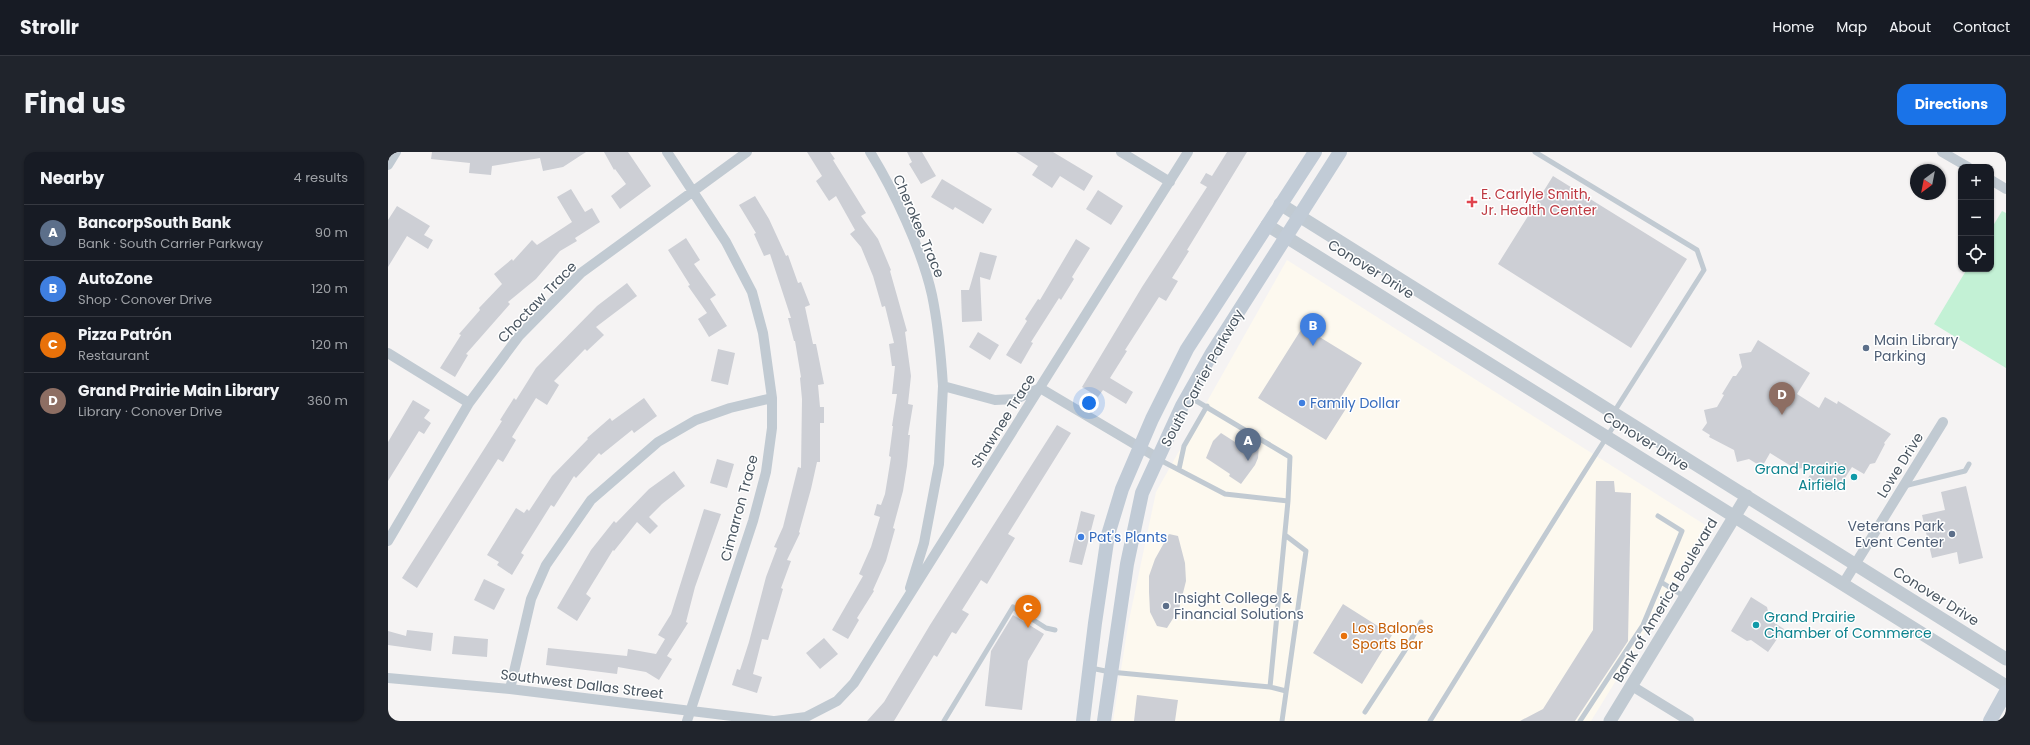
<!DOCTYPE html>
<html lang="en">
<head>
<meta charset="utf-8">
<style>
  body { margin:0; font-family:Poppins,sans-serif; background:#20242c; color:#f1f3f6 }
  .controls { position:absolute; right:12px; top:12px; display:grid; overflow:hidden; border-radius:8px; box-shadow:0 1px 3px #0004 }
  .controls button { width:36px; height:36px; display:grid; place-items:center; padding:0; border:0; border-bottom:1px solid #363941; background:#171b24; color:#f1f3f6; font:20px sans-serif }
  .compass { position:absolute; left:1522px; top:12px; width:36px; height:36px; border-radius:50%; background:#171b24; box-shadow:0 1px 3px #0004; rotate:212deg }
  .you { position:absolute; left:701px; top:251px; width:14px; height:14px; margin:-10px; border:3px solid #fff; border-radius:50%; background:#1a73e8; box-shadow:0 0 0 6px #1a73e833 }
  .badge { display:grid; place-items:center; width:26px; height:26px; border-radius:50%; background:#1a73e8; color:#fff; font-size:13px; font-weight:700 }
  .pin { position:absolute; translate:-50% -33px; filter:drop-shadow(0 1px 2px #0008) }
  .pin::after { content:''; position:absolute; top:21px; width:14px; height:12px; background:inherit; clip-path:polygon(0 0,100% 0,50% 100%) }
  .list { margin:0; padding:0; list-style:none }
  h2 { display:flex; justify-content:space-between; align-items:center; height:52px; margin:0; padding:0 16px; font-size:17px }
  h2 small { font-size:13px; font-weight:400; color:#9ea1a6 }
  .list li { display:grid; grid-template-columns:26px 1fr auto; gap:12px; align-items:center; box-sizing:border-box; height:56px; padding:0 16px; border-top:1px solid #363941 }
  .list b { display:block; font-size:15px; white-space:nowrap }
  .list p { margin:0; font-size:13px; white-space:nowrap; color:#9ea1a6 }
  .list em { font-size:13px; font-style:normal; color:#9ea1a6 }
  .icon { flex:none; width:22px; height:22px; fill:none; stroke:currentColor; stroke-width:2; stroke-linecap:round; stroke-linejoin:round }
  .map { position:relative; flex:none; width:1618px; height:569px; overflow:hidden; border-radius:12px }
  header { display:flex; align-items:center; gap:24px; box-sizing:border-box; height:56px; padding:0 20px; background:#171b24; border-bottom:1px solid #363941 }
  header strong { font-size:19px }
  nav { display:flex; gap:22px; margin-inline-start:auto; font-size:14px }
  .intro { display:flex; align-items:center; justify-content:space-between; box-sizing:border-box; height:96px; padding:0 24px }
  h1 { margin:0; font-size:28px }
  .button { padding:10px 18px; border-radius:12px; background:#1a73e8; color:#fff; font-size:14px; font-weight:700 }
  main { display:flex; gap:24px; padding:0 24px }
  aside { flex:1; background:#171b24; border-radius:12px; box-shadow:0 1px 3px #0004 }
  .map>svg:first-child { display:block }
  .commercial { fill:#fdf9ef }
  .green { fill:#c3f1d5 }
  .building { fill:#cdcfd5 }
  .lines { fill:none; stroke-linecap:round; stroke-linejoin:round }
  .service { stroke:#c1cad2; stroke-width:5 }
  .minor { stroke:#c1cad2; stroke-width:10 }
  .tertiary { stroke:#c1cad2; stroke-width:13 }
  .secondary { stroke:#c1cbd6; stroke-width:14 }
  .health-dot { fill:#e0444e; stroke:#fff; stroke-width:1.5 }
  .service-dot { fill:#5c6f8a; stroke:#fff; stroke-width:1.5 }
  .shop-dot { fill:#3f7fe0; stroke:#fff; stroke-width:1.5 }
  .culture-dot { fill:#0f9aa8; stroke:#fff; stroke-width:1.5 }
  .food-dot { fill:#e8710a; stroke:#fff; stroke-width:1.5 }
  .labels { text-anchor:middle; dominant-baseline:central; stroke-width:3; stroke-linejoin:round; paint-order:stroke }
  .health-label { font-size:14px; fill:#be3a42; stroke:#fff; text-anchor:start }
  .street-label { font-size:14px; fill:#4a5661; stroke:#fff }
  .service-label { font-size:14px; fill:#4e5e75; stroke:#fff; text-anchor:start }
  .shop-label { font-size:14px; fill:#366cbe; stroke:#fff; text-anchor:start }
  .culture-label { font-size:14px; fill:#0d838f; stroke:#fff; text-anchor:end }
  .food-label { font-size:14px; fill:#c56008; stroke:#fff; text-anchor:start }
</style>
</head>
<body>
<header>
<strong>Strollr</strong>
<nav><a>Home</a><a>Map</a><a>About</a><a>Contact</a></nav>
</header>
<div class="intro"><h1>Find us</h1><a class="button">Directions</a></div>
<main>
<aside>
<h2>Nearby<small>4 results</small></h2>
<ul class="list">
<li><span class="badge" style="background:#5c6f8a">A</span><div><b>BancorpSouth Bank</b><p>Bank · South Carrier Parkway</p></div><em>90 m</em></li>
<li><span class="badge" style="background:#3f7fe0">B</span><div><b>AutoZone</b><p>Shop · Conover Drive</p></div><em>120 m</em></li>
<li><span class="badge" style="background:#e8710a">C</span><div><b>Pizza Patrón</b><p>Restaurant</p></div><em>120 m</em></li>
<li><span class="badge" style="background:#8d6e63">D</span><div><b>Grand Prairie Main Library</b><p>Library · Conover Drive</p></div><em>360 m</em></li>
</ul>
</aside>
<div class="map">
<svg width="1618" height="569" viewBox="0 0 1618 569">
  <rect width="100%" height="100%" fill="#f5f3f3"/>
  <path class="commercial" d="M899 108 1322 376 1203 569H725L740 473 768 340Z"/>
  <path class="green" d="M1614 59 1618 61V216L1546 172 1579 117H1603V77Z"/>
  <path class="building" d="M44 0H198L175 15 155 19 152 6 104 14 103 23 81 21 82 11 43 7Z
    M216 0H240L263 34 232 57 223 44 238 32 227 17 226 18Z
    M419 0H442L447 7 445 8 478 61 473 64 490 87 503 118 502 119 519 179 517 180 523 224 520 252 525 253 520 283H522L519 314 515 339 505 376 507 377 498 409 485 438 486 439 469 466 471 468 460 487 444 478 475 424 471 422 483 395 492 365 486 363 489 352 493 353 497 342 503 305 501 304 505 274H504L509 242H504L507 214H504L501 192 506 191 497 154 494 155 485 124 473 95 462 82 467 78 448 44 441 49 428 29 434 24Z
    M519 0H534L548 24 533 32 521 12 524 10Z
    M628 0H665L705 24 696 39 672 24 664 36 644 23 650 14Z
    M839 0H859L799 98 801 99 784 126 790 129 778 149 771 145 737 198 739 199 722 226 745 240 738 252 715 238 710 245 694 235 754 135 819 35 812 31 818 21 824 24Z
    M1165 24 1299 107 1243 196 1110 112Z
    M554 27 604 57 595 72 567 55 565 58 543 45Z
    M183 37 197 60 204 56 212 70 187 86 189 89 172 99 148 127 120 150 122 152 78 202 80 203 67 225 52 216 73 183 71 182 92 158 91 156 114 132 106 122 124 107 125 109 144 88 149 93 184 70 169 45Z
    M710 38 735 54 723 73 698 57Z
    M367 44 381 67 398 104 400 103 410 131 413 130 422 153 417 155 425 192H428L436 232 430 233 432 255H436V271H432V310H429L423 337 411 380 412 381 399 408 403 409 393 436 395 437 380 488 374 487 365 522 374 525 369 541 344 533 349 517 352 518 361 490 378 425 389 396 386 395 395 375 410 315 413 316 414 247 412 226 413 225 407 189H406L400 166H403L382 102 376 104 366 82 368 81 351 53Z
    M9 54 42 74 36 83 45 88 40 97 19 84 0 115V68Z
    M298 86 312 108 306 112 328 143 322 147 339 174 321 185 310 167 319 161 300 134 302 133 280 98Z
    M688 87 702 96 684 125 686 127 673 148 671 146 643 190 645 191 633 212 618 203 639 169 637 167 650 147 652 148Z
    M592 100 609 104 602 128 592 125 594 169 574 170 573 138H581Z
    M239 131 249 144 208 175 216 183 199 199 197 197 166 229 171 233 159 253 148 246 124 285 128 288 115 310 110 307 29 436 14 426 114 269 112 268 126 246 128 248 148 216 209 154Z
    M921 165 925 181 974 211 950 250 959 255 938 288 870 246Z
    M590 180 611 193 602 208 581 195Z
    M1370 188 1422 221 1409 242 1431 256 1437 245 1449 252 1450 249 1503 282 1496 291 1497 292 1487 311 1482 312 1476 322 1464 315 1448 340 1420 326 1428 314 1408 317 1382 301 1374 315 1361 307 1349 310 1346 298 1321 285 1322 283 1314 278 1319 271 1316 258 1329 255 1336 243 1334 242 1345 224H1348L1354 215 1351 202 1363 200Z
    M330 197 347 201 340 233 323 229Z
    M256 246 269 264 246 281 244 278 213 303 211 301 188 326 186 324 166 355 163 353 133 401 136 403 124 423 109 413 111 410 99 403 128 356 136 361 139 357 141 359 164 324 200 287 199 286 222 266 224 269Z
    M25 248 42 258 36 266 43 271 36 282 31 279 0 329V290Z
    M669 273 683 281 620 382 627 386 599 432 593 428 574 458 581 462 568 482 564 480 549 505 546 503 506 569H479L496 550 542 473Z
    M833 281 858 297 859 286 871 293 870 306 867 313 853 332 841 324 842 322 818 306 825 289Z
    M329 307 346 312 339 336 322 331Z
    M286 319 297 334 274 352 261 365 270 374 262 382 249 370 226 399 225 398 198 442 203 446 189 469 169 456 203 398 226 369 228 371 261 337Z
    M1208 329H1226L1227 340 1243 341 1240 489 1187 569H1132L1155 557 1205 478Z
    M1578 334 1595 406 1571 412 1569 400 1544 406 1534 363 1557 358 1553 340Z
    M316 357 333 362 307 435 298 470 300 471 279 504 284 507 271 528 258 520 230 515 229 522 158 513 160 496 239 504 240 497 268 502 277 487 270 483 283 462Z
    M693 359 707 363 694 413 681 410Z
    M781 382 790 384 797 411 798 429 791 457 779 476 769 474 762 460 761 440V424L767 407Z
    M96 427 117 437 106 458 86 448Z
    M1363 445 1379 455 1382 468 1396 477 1380 500 1363 488 1359 489 1343 479Z
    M955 452 1004 483 974 532 925 501Z
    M625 463 656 482 640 509 634 558 597 554 603 499Z
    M19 478 45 481 43 499 0 493V479L18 484Z
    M66 484 100 487 99 505 64 502Z
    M436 486 450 502 432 517 418 501Z
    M749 543 790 548 787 569H746Z"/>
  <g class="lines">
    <path class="service" d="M1147 0 1309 98 1316 118 1226 260
      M800 244 902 305 900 349
      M791 317 796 294 819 254
      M1516 334 1577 319 1581 312
      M1270 364 1294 379 1273 430 1297 445
      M703 516 722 520 882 535 900 349 837 342 770 307
      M882 535 898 539
      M977 560 1016 500 1033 470
      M556 569 625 455 658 476 667 478
      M894 569 918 399 897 383
      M1042 569C1105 468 1166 366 1231 266
      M1192 569 1255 473 1273 430"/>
    <path class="minor" d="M279 0 338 90 364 140 375 181 384 246V276L378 320 365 369 299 569
      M482 0C506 39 534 98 544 143 550 172 553 203 555 234L607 248 628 247 652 236 770 306
      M733 0 782 30
      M1554 0 1580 15
      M0 13 8 0
      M1603 28 1618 37
      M0 201 81 251
      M0 389 81 251 131 184 193 121 359 0
      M1455 432 1555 270
      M522 436 536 391 551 312 555 234
      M0 526 122 537 385 569
      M1244 534 1301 569
      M122 537 143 447 158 413 203 348 270 290 308 268 342 256 384 246
      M387 569 418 565 449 549 466 531 800 0"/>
    <path class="tertiary" d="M892 52 1618 507
      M879 73 1618 534
      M1222 569 1359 344"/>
    <path class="secondary" d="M695 569 707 471 720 383 734 337 764 267 799 197 927 0
      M716 569 739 412 754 341 794 254 824 201 952 0
      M1602 569 1618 540"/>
  </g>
  <path class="health-dot" d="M1082 44h4v4h4v4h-4v4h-4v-4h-4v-4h4z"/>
  <g class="service-dot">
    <circle cx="1478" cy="196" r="4"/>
    <circle cx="1564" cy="382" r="4"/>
    <circle cx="778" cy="454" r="4"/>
  </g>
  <g class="shop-dot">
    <circle cx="914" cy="251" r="4"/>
    <circle cx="693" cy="385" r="4"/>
  </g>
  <g class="culture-dot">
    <circle cx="1466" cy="325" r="4"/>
    <circle cx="1368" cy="473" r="4"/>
  </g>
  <circle class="food-dot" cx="956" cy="484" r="4"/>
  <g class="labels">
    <g class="health-label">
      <text x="1093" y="42">E. Carlyle Smith,<tspan x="1093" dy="16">Jr. Health Center</tspan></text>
    </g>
    <g class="street-label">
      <text transform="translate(531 74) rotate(67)">Cherokee Trace</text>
      <text transform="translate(983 117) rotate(32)">Conover Drive</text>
      <text transform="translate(149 150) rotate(-46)">Choctaw Trace</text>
      <text transform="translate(814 226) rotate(-61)">South Carrier Parkway</text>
      <text transform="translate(615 269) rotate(-58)">Shawnee Trace</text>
      <text transform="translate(1258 289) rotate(32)">Conover Drive</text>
      <text transform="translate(1512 313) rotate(-58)">Lowe Drive</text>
      <text transform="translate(351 356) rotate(-75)">Cimarron Trace</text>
      <text transform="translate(1548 444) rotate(32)">Conover Drive</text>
      <text transform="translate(1277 448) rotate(-59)">Bank of America Boulevard</text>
      <text transform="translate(194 532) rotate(7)">Southwest Dallas Street</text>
    </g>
    <g class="service-label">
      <text x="1486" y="188">Main Library<tspan x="1486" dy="16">Parking</tspan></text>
      <text x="1556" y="374" text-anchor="end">Veterans Park<tspan x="1556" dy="16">Event Center</tspan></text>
      <text x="786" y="446">Insight College &amp;<tspan x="786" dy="16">Financial Solutions</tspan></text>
    </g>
    <g class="shop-label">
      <text x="922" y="251">Family Dollar</text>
      <text x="701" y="385">Pat's Plants</text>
    </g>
    <g class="culture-label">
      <text x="1458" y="317">Grand Prairie<tspan x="1458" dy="16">Airfield</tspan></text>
      <text x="1376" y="465" text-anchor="start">Grand Prairie<tspan x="1376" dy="16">Chamber of Commerce</tspan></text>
    </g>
    <g class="food-label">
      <text x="964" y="476">Los Balones<tspan x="964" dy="16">Sports Bar</tspan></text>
    </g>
  </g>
</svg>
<div class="controls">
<button>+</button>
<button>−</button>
<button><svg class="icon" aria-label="locate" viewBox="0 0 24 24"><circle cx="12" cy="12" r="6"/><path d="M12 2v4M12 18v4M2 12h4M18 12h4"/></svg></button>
</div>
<svg class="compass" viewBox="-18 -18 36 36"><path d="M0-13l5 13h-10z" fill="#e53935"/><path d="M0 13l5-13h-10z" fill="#9ea1a6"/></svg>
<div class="you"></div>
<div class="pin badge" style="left:860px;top:309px;background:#5c6f8a">A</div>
<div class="pin badge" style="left:925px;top:194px;background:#3f7fe0">B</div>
<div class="pin badge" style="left:640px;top:476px;background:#e8710a">C</div>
<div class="pin badge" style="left:1394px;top:263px;background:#8d6e63">D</div>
</div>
</main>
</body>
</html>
